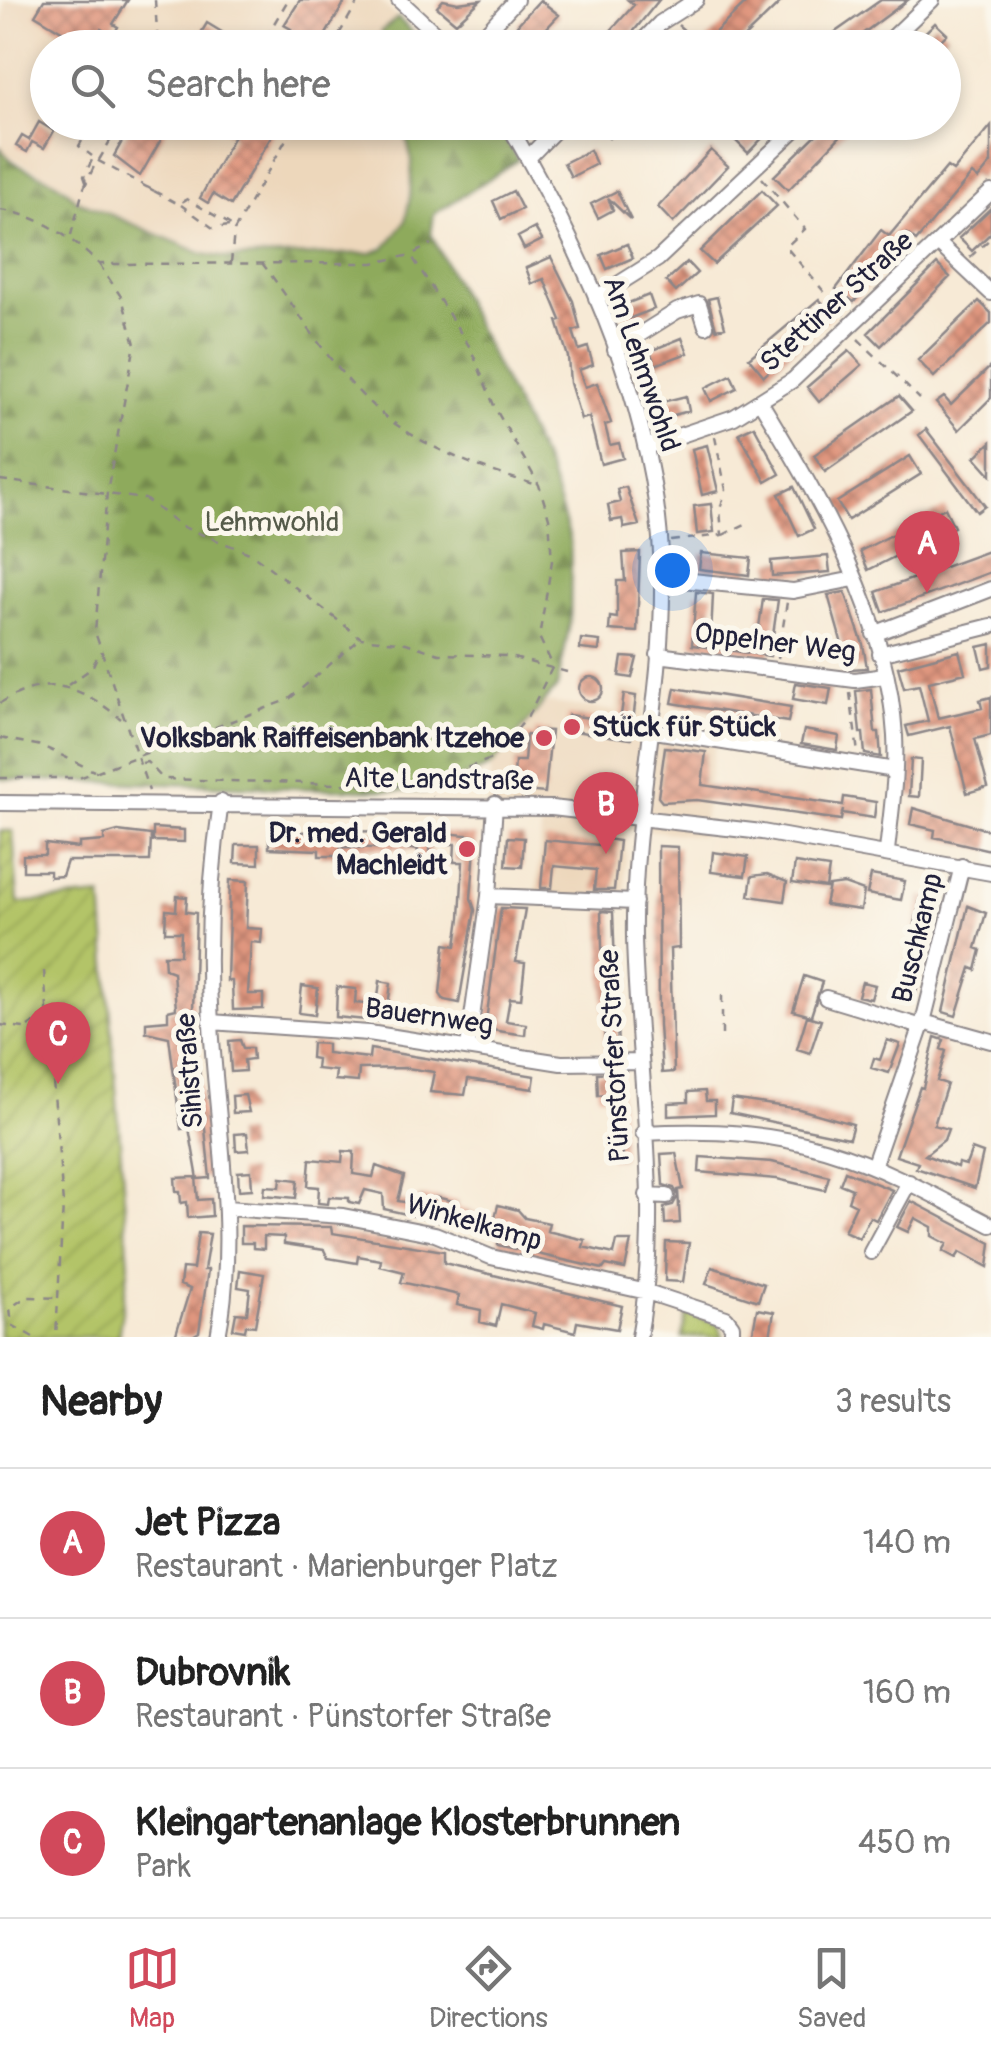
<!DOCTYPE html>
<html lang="en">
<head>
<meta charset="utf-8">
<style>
  body { margin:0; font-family:Pangolin,sans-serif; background:#f2f2f2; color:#222 }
  .you { position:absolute; left:672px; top:570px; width:35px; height:35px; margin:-25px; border:8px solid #fff; border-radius:50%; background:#1a73e8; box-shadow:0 0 0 15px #1a73e833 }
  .badge { display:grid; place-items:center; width:65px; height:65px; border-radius:50%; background:#d1495b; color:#fff; font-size:32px; font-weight:700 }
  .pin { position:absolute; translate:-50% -82px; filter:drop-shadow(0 2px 5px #0008) }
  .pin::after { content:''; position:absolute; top:52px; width:35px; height:30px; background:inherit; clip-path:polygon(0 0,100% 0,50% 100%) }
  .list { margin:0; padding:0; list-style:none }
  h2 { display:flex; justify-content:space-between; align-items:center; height:130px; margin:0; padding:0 40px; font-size:42px }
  h2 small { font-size:32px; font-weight:400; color:#767676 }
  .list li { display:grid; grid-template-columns:65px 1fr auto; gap:30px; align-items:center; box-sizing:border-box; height:150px; padding:0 40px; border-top:2px solid #e0e0e0 }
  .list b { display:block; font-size:38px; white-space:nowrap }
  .list p { margin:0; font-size:32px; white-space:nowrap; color:#767676 }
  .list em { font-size:32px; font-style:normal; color:#767676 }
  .icon { flex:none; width:55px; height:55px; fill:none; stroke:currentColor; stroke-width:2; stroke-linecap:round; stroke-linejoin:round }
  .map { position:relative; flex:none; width:991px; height:1337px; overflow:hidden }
  .search { position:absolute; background:#fff; box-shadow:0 5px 15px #0003; left:30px; right:30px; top:30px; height:110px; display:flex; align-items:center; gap:25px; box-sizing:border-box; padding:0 35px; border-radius:55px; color:#767676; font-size:38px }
  .sheet { height:580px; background:#fff }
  nav { display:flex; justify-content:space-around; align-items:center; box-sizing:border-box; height:140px; border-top:2px solid #e0e0e0; background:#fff; font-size:28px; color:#767676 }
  nav a { display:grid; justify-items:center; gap:5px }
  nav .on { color:#d1495b }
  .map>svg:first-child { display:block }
  .built { fill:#edd7bb }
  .grass { fill:url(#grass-tufts); stroke:#6a7351; stroke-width:2.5 }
  .forest { fill:url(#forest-firs); stroke:#58664c; stroke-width:2.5 }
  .garden { fill:url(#garden-furrows); stroke:#6a7351; stroke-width:2.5 }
  .building { fill:url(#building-cross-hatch) }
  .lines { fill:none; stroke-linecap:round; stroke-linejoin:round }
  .minor-casing { stroke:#8c8688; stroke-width:18 }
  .path { stroke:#8c8688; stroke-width:2.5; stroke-dasharray:8 8; stroke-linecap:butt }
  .minor { stroke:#fff; stroke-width:14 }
  .poi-dot { fill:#d1495b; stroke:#fbf7ec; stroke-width:4 }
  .labels { text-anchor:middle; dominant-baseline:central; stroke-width:10; stroke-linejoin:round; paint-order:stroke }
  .street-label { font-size:28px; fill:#22223b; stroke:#fbf7ec }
  .park-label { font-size:28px; fill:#555b4a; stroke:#fbf7ec }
  .poi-label { font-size:28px; font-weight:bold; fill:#22223b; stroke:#fbf7ec; text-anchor:end }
</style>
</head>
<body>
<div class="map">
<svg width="991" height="1337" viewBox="0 0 991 1337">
  <defs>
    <pattern id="grass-tufts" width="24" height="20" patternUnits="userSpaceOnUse" patternTransform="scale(2.5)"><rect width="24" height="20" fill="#b3c467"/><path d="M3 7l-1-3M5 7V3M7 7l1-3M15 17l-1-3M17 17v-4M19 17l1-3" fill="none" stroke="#9aa85a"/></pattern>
    <pattern id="forest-firs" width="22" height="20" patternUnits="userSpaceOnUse" patternTransform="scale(2.5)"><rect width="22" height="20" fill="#8eaa5c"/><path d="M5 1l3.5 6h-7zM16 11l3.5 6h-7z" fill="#748a4d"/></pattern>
    <pattern id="garden-furrows" width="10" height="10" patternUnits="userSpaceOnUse" patternTransform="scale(2.5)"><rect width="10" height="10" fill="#b3c467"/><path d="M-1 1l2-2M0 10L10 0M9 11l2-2" fill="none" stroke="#9aa85a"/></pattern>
    <pattern id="building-cross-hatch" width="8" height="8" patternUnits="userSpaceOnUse" patternTransform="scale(2.5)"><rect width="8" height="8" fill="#e0977f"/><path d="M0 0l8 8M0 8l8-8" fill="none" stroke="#b57b69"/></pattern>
  </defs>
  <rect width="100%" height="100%" fill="#fbf7ec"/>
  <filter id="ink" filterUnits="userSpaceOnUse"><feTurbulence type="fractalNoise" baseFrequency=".01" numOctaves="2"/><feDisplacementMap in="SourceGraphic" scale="20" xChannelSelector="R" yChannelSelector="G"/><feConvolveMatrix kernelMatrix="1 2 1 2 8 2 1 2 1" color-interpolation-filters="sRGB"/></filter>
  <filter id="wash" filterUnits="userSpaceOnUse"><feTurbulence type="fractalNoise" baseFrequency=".0048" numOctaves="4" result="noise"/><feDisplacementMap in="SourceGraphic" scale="40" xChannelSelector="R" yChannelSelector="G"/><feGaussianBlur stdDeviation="2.25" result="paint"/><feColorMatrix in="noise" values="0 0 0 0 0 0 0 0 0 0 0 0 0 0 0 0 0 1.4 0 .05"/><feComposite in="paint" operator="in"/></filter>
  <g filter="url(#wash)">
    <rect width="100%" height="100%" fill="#f7ead6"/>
    <path class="built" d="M5 0H379L398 18 382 31 385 47 48 48V122L403 123 412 161 405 222 397 237 371 253 227 258 203 254 74 199 67 187 1 151 0 45Z
      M619 688 646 691 643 719 717 731 701 836 626 828 625 904 536 902 542 816 488 814 491 766 544 702 616 711Z"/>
    <path class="grass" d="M687 1314 719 1324 723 1337H682Z"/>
    <path class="forest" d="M398 18 427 47H385L381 31Z
      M403 123H495L518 160 434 214 431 234 550 474 570 539 571 569 570 623 557 687 491 766 428 792 0 779V146C13 174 58 172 74 199L203 254 227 258 371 253 385 248 405 222 410 196 412 161Z"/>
    <path class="garden" d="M0 831H13L18 903 102 896 129 1265 118 1337H0Z"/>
    <g id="blocks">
      <path class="building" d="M44 0H128L113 24 118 27 113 36 101 29 90 48 35 15Z
        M300 0H346L318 48H280L291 29 284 25Z
        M443 0 458 3 481 0 456 23 437 7Z
        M540 0 559 15 528 48H506L522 29 517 25Z
        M628 0H659L620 48H595L634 5Z
        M749 0H783L733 48H713L707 40Z
        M881 0H908L846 46 834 33Z
        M207 23 248 48H192Z
        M935 23 947 34 933 48H909Z
        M39 122 54 131 44 148 32 142 27 152 16 146 22 136 29 140Z
        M133 122H171L140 176 114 156Z
        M212 122H280L231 205 213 194 208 203 200 198 234 136Z
        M593 122H624L609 138Z
        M753 122H762L770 130 748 153 736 141Z
        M829 122H854L788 190 774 176Z
        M991 126V163L978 179 972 174 916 241 907 234 854 302 836 289 881 230 889 236 947 167 953 171Z
        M590 150 596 164 571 177 564 163Z
        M711 150 728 166 673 223 658 207Z
        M762 190 777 206 714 264 700 251Z
        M513 191 522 209 501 219 493 201Z
        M617 191 631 220 608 198 613 210 598 218 591 204Z
        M991 208V233L972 251 959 238Z
        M535 228 542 240 524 249 518 237Z
        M627 244 633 258 607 269 601 255Z
        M551 257 573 301 580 329 573 331 579 350 588 347 593 365 579 370 585 387 597 383 611 423 605 425 610 445 619 443 623 458 601 464 589 417 581 419 570 383 568 357 557 321 561 320 544 279 532 284 526 268Z
        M687 262 697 273 676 292 666 281Z
        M937 264 950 277 881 346 868 333Z
        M649 295 654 309 628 319 623 305Z
        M717 297 725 327 716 329 708 299Z
        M819 299 832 314 764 376 749 358Z
        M979 301 991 313V323L934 377 918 360Z
        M682 338 688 353 655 365 650 351Z
        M849 351 862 365 819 402 807 387Z
        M991 366V398L959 430 936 403 944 397 951 405Z
        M731 375 737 388 711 401 705 388Z
        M686 396 689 411 662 418 658 403Z
        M899 396 912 411 825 472 814 455Z
        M754 426 780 474 766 482 739 433Z
        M926 429 985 506 977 512 919 435Z
        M991 442V475L975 457Z
        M707 445 718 491 702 495 692 449Z
        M910 456 921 474 848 520 837 502Z
        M626 487 639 525 624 528 622 519 611 521 608 505 620 502 617 489Z
        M794 487 814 529 799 536 779 494Z
        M711 504 714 532 697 534 694 506Z
        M945 508 954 527 868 570 860 551Z
        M991 550V572L883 612 876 592Z
        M640 552 637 632 609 630 610 617 617 618V581H625L623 553Z
        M701 553 751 558 749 575 699 569Z
        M828 556 830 572 772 576 771 561Z
        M696 592 713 594 711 637 757 641 763 599 778 600 770 656 692 645Z
        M845 592 863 644 867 668 849 669 828 595Z
        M581 639 600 641 599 651 580 649Z
        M991 644V666L983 668 978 647Z
        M959 651 965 673 929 682 938 718 982 708 980 700 991 697V735L975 739 988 787 967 793 950 726 909 736 906 726 928 721 919 685 904 688 898 667Z
        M622 657 637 658 632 678 619 676Z
        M579 689a12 12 0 1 1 24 0a12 12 0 1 1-24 0Z
        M796 683 831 688 828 705 793 699Z
        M675 688 791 707 788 722 672 703Z
        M871 689 875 732H879L881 757 865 754 863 733H860L856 691Z
        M624 694 636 696 631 739 566 730 568 715 620 722Z
        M535 730 551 731 545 793 513 790 515 761H524L526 735 535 736Z
        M804 730 839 736 837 750 801 744Z
        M665 747 706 752 702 785 843 805 844 797 876 802 874 818 842 813 843 809 841 820 697 800 662 802 658 797Z
        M911 759 921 760 919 797 909 796Z
        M913 808 991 831 990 850 934 837 935 830 910 824Z
        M153 828 184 830V842L153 841Z
        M118 831 151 835 150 861H67L62 876 50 877V871H23V855H45V844L79 848V843L104 841V835Z
        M425 831 476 836 471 898 475 910 459 1003 444 1000 440 994 445 944 456 946 460 918 463 862H454L455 844H430V868H418V850L412 849 341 847V856H319V850L269 848V832Z
        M508 837 524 838 522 867 506 866Z
        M599 838 619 841 614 890H594L596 870 554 866 552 888H541L545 840 598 845Z
        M236 845H259V864L235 863Z
        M658 846 678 847 679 948 670 949 674 1072 662 1073 659 1025Z
        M713 852 748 857 745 876 711 872Z
        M795 863 829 868 826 888 792 883Z
        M767 874 787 882 784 901 749 896 752 876Z
        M871 875 905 881 901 900 867 894Z
        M230 880 248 881 246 928 262 929 261 943 251 942 248 994H263V1009L233 1010 232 981H227Z
        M844 884 864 891 861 910 825 905 829 886Z
        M177 896 187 897 186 912 196 913 193 1010 210 1178 198 1179 189 1128 181 1129 169 1037 146 1032V1022L168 1020V1011L176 1009 173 972 165 969 164 955H180L181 932H165L166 910 176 911Z
        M921 896 938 900 914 1000 900 996Z
        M968 906 986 913 976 948 981 950 976 970 971 968 956 1016 943 1012Z
        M501 908 525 909 516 962 525 963 521 999 510 998 506 1021 526 1024 525 1035 485 1029Z
        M601 911 613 912 618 1050H605Z
        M804 976 822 982 811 1016 793 1011Z
        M380 981 391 983 386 1022 336 1017 337 987 356 989 355 1003 377 1005Z
        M862 982 875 985 871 999 858 996Z
        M302 986 318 988 315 1015 299 1013Z
        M807 1016 821 1020 810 1053 797 1049Z
        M935 1037 944 1040 941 1049 946 1051 937 1081 947 1084 934 1125 948 1129 944 1140 925 1155 957 1167 958 1163 966 1165 972 1149 983 1153 975 1188 916 1168 918 1163 896 1156 920 1087 923 1088Z
        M240 1040 243 1048H252L253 1059 244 1060 245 1071 231 1072 229 1041Z
        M887 1040 900 1044 889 1073 871 1068 874 1058 880 1060Z
        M312 1043 327 1044V1053L369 1058 370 1049 535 1076 533 1089 468 1079 465 1095 430 1092 434 1072 407 1068 359 1069 358 1082 335 1080 336 1071 316 1069 317 1059 311 1058Z
        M597 1073H619L623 1158 610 1159 607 1095 598 1096Z
        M705 1091 706 1101H715V1114L668 1116V1103L688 1102V1092Z
        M245 1095 249 1112 233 1113 232 1096Z
        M732 1099 799 1109 853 1124 849 1138 730 1113Z
        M247 1133 249 1150 236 1151 235 1134Z
        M343 1151 354 1152 353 1174 373 1177 376 1166 404 1176 398 1201 416 1204 419 1197 440 1198 458 1202 457 1208 495 1218 498 1205 518 1210 525 1218 549 1223 547 1231 585 1240 583 1247 614 1254 617 1241H631L625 1269 606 1265 603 1269 498 1245 499 1235 384 1209 383 1194 365 1190 359 1204 349 1202V1198L329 1197 328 1204 318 1203 319 1187 308 1186 310 1159 342 1162Z
        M676 1153 683 1189 678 1190 680 1223 665 1224 664 1207 673 1205 678 1196 674 1188 663 1185 661 1154Z
        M700 1157 772 1162 829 1176 825 1190 777 1179 699 1172Z
        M251 1171 252 1189 239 1190 238 1172Z
        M845 1171 892 1190 876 1220 870 1217 859 1238 844 1231 856 1205 848 1201 852 1189 840 1184Z
        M196 1177 198 1200 211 1199 212 1216 188 1218 187 1202 181 1203 180 1191H176L175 1178Z
        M281 1178 298 1180 296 1198 264 1195 265 1186 280 1187Z
        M911 1201 991 1243 988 1267 960 1252 956 1258 943 1251 947 1244 932 1236V1227L915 1218 908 1232 897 1227Z
        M241 1226 331 1227 332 1233 444 1251V1263L622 1306 617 1329 577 1322 575 1332 544 1324 543 1329 532 1326 535 1313 501 1304 496 1326 480 1322 481 1310 457 1305 459 1295 401 1282 404 1272 380 1266 381 1260 358 1256 357 1263 328 1258 324 1250 284 1244V1237L264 1236V1249L253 1248V1243H241Z
        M198 1233 210 1234 204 1270H208L199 1332 191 1337 176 1334 190 1289 180 1285 182 1268 193 1269Z
        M666 1242 689 1243 683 1282 665 1281Z
        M712 1267 764 1284 758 1301 706 1284Z
        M240 1270 264 1274 255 1326 246 1325 245 1331 233 1329 236 1313 247 1314 250 1289 238 1287Z
        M757 1309 774 1312 770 1337H752Z"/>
    </g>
  </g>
  <g filter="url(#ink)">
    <use href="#blocks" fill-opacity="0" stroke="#8c8688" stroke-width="2.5"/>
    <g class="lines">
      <g class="minor-casing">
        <path id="minor" d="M399 0 451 48
          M472 48 516 0
          M636 48 660 23 696 0
          M882 48 932 0
          M507 122C587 258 659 416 662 576 664 697 632 816 634 937 637 1069 663 1207 639 1337
          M528 158 563 122
          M938 243 991 293
          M596 298 658 259 803 122
          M615 350 677 311 699 304 706 326
          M761 403C822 503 888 616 895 736 897 774 891 813 887 851
          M646 447 734 417 793 380 991 192
          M662 578 793 591 854 579
          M874 634 991 589
          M880 654 991 626
          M658 655 855 680 885 676
          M649 730 895 770
          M0 803 552 808 762 832 991 873
          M489 896 635 902
          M826 998 922 1027
          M211 1022 369 1033 561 1063 639 1062
          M923 1022 991 1041
          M468 1046 489 896 495 804
          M643 1133C799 1125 857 1154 991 1225
          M874 1164 923 1022 962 866
          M647 1195 667 1196
          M226 1208 343 1216 435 1234 491 1257 647 1292 726 1318 732 1326V1337
          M871 1252 909 1182
          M218 1337C238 1233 217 1128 211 1024 206 950 210 875 221 802"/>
      </g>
      <path class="path" d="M155 0 158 48
        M678 25 704 48
        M266 37 288 0
        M331 48 359 0
        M43 63 48 68
        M83 122 102 134
        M862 125 865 122
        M90 127 79 146 92 156
        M99 160 121 122
        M762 178 805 229 786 247 844 315
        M86 182 84 176 93 158 178 204 187 199 236 228
        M147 187 158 193
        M181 205 213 228 229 226
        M0 210C42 216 69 236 99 264L373 263 411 255 431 244
        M71 235 83 190 97 160
        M970 257 991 238
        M231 263 234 231 296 122
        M262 263C298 310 328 364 372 405 414 445 484 471 538 485
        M99 264 122 298 135 344 107 492 95 632 149 791
        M858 339 920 399
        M0 480 145 499 183 527 252 554 361 638 406 643 439 654 506 656 567 672
        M723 535 747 523
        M671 541 722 535 720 509 726 490 715 437
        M778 658 787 602
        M68 685 92 668 99 652
        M850 693 858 753
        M0 703C50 673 80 686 121 719
        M0 738 42 746 94 771
        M142 763 147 762 163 779 408 786 435 780 491 759 527 718 553 666 539 637 552 561 549 518 539 485 495 408 471 349 411 255
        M0 778H79L288 700 360 639
        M420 785 433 795
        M44 971 63 1204 56 1337
        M722 995V1039
        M0 1025 31 1029 49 1044
        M28 1027 46 1015
        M33 1337 12 1325 10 1308 26 1297 59 1298"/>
      <use href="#minor" class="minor"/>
    </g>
  </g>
  <g class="poi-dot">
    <circle cx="572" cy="727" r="10"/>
    <circle cx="544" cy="738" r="10"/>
    <circle cx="467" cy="849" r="10"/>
  </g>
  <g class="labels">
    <g class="street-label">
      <text transform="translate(837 302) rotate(-42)">Stettiner Straße</text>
      <text transform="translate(641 364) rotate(71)">Am Lehmwohld</text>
      <text transform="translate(775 643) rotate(7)">Oppelner Weg</text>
      <text transform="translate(439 780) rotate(1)">Alte Landstraße</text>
      <text transform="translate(918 938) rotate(-76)">Buschkamp</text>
      <text transform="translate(429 1017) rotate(8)">Bauernweg</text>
      <text transform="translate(615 1056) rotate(-93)">Pünstorfer Straße</text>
      <text transform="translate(190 1071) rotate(-94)">Sihistraße</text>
      <text transform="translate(474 1223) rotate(16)">Winkelkamp</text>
    </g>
    <g class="park-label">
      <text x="272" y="522">Lehmwohld</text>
    </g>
    <g class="poi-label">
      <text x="592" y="727" text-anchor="start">Stück für Stück</text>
      <text x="524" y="738">Volksbank Raiffeisenbank Itzehoe</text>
      <text x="447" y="833">Dr. med. Gerald<tspan x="447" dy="32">Machleidt</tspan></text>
    </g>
  </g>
</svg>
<div class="you"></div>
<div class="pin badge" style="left:927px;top:593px">A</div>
<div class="pin badge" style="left:606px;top:854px">B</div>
<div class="pin badge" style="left:58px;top:1084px">C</div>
<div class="search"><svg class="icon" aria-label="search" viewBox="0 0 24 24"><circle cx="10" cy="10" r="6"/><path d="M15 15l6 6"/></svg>Search here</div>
</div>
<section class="sheet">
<h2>Nearby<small>3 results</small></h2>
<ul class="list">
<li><span class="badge">A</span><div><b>Jet Pizza</b><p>Restaurant · Marienburger Platz</p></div><em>140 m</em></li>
<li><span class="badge">B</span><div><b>Dubrovnik</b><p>Restaurant · Pünstorfer Straße</p></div><em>160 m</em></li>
<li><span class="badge">C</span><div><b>Kleingartenanlage Klosterbrunnen</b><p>Park</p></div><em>450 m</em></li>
</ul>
</section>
<nav>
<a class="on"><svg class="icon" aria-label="map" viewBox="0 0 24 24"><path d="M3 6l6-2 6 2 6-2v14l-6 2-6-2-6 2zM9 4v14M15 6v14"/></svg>Map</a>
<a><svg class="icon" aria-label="directions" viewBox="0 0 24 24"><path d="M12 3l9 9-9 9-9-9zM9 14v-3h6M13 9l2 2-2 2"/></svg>Directions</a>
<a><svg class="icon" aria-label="saved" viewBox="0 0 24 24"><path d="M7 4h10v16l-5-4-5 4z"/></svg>Saved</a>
</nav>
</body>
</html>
